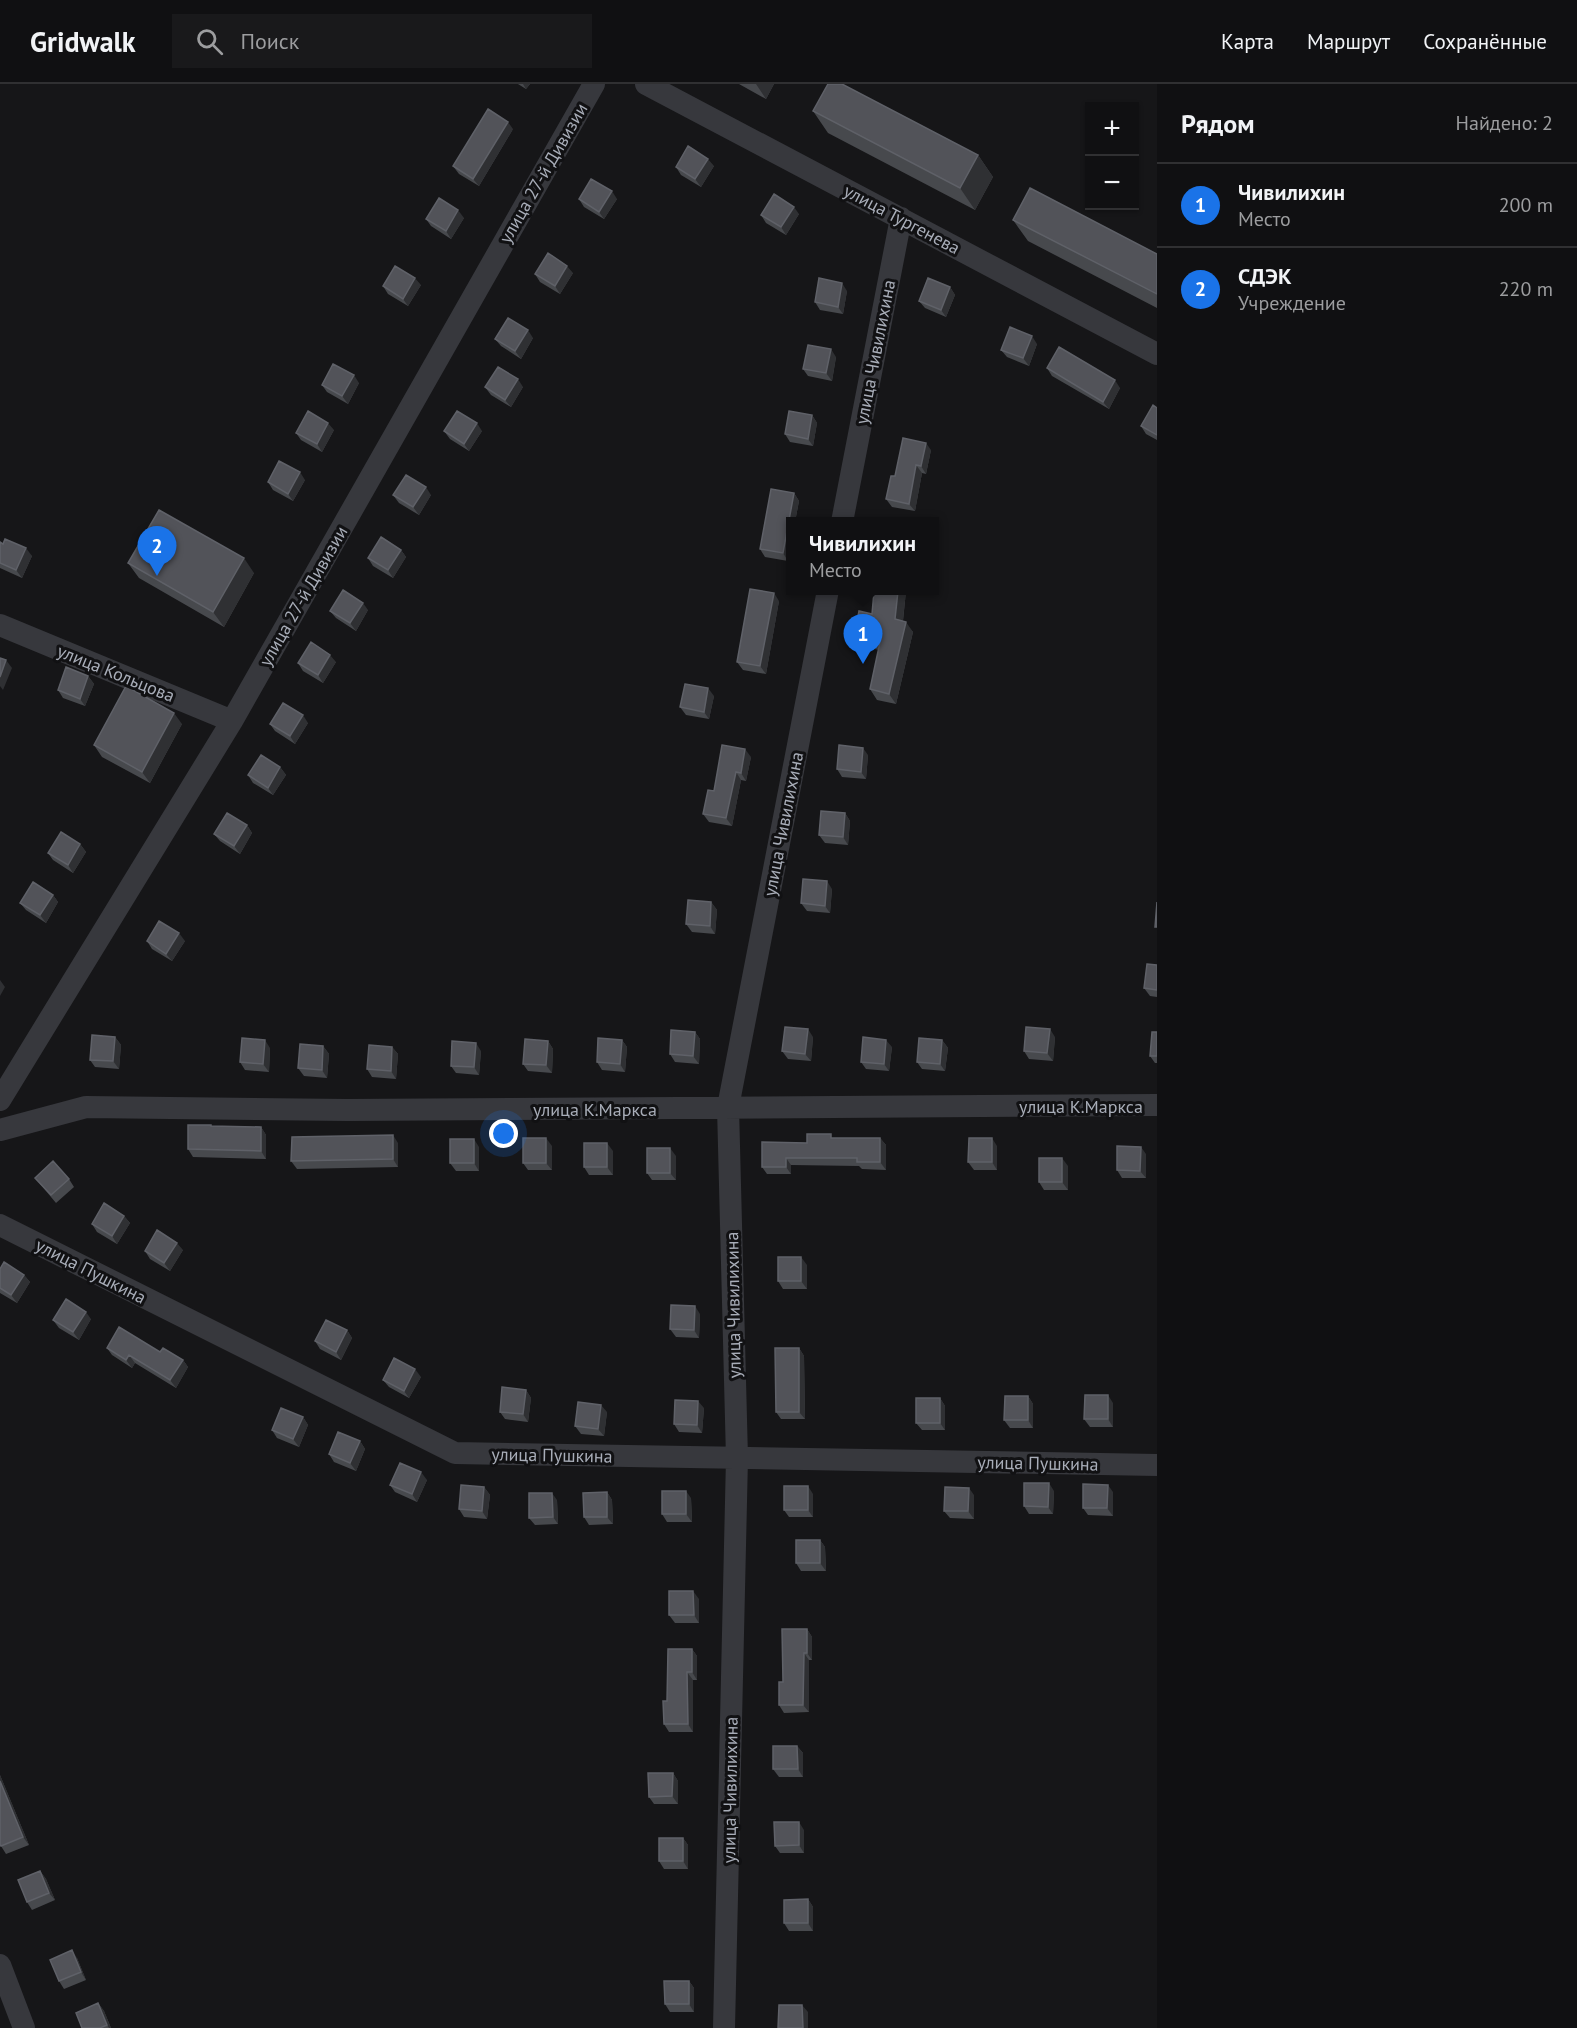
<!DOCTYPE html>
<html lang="ru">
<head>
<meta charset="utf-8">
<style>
  body { margin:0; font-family:"PT Sans",sans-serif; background:#19191b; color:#f1f3f6 }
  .controls { position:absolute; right:18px; top:18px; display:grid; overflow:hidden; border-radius:0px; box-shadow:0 2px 4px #0004 }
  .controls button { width:54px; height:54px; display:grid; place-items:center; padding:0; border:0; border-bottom:2px solid #303032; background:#101012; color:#f1f3f6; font:30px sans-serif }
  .you { position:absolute; left:504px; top:1050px; width:21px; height:21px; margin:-15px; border:4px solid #fff; border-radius:50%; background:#1a73e8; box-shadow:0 0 0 9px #1a73e833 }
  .badge { display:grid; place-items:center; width:39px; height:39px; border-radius:50%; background:#1a73e8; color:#fff; font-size:20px; font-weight:700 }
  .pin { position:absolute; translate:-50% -50px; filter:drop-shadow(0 2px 3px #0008) }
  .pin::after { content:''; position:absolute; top:32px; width:21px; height:18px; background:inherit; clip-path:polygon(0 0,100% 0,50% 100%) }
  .popup { position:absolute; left:786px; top:433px; width:153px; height:78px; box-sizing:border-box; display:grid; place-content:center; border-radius:0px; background:#101012; filter:drop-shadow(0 2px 4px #0005); font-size:20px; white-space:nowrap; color:#9c9d9f }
  .popup b { font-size:22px; color:#f1f3f6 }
  .popup::after { content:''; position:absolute; left:50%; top:100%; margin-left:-12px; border:12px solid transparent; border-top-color:#101012 }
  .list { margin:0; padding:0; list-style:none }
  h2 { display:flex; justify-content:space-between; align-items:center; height:78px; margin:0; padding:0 24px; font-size:26px }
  h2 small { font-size:20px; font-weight:400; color:#9c9d9f }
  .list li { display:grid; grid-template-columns:39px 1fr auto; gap:18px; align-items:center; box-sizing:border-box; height:84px; padding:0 24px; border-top:2px solid #303032 }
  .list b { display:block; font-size:22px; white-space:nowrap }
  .list p { margin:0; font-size:20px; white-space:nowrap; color:#9c9d9f }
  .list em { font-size:20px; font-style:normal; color:#9c9d9f }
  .icon { flex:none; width:33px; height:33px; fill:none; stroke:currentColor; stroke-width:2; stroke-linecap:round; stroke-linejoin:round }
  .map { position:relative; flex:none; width:1157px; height:1944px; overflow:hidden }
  header { display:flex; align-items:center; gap:36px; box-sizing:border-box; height:84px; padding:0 30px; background:#101012; border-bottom:2px solid #303032 }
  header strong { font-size:28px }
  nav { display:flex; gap:33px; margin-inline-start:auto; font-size:21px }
  .search { width:420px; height:54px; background:#19191b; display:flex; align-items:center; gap:15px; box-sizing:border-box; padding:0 21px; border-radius:0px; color:#9c9d9f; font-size:22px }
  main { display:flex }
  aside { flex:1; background:#101012 }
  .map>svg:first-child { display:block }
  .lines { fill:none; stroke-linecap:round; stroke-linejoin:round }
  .minor { stroke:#37383d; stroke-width:22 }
  .wall { fill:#47494d }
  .shaded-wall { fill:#2f3033 }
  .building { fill:#525359; stroke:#5f6168; stroke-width:1.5 }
  .labels { text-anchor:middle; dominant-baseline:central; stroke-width:6; stroke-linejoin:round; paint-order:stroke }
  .street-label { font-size:18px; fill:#a8adb8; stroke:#111113 }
</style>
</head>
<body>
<header>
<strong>Gridwalk</strong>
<div class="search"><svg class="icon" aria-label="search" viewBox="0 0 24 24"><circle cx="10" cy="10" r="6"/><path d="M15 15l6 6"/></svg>Поиск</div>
<nav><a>Карта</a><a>Маршрут</a><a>Сохранённые</a></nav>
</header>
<main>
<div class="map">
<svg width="1157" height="1944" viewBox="0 0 1157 1944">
  <rect width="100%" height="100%" fill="#161618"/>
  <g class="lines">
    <path class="minor" d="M646 0 1157 270
      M842 438 901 134
      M0 541 232 637
      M0 1016 232 637 594 0
      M0 1046 86 1023 347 1026 1157 1021
      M0 1141 455 1369 1157 1381
      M0 1881 24 1944
      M724 1944 737 1374 728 1023 828 506"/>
  </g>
  <path class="wall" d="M518 0H530L526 5Z
    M739 0H774L766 15Z
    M813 27 978 71 993 93 975 126 828 49Z
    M513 45 479 102 459 90 453 82Z
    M714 82 701 103 681 91 676 83Z
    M579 115H617L604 135 584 123Z
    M799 130 786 151 766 139 761 131Z
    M464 134 451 155 431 142 426 135Z
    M1013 136 1157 170V224L1028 157Z
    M573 189 560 210 540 198 535 190Z
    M421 201 408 222 388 210 383 202Z
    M950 203 955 211 946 233 925 224 919 217Z
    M847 207 843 230 820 226 815 218Z
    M533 254 521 275 501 262 495 255Z
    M1037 260 1029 282 1007 273 1001 266Z
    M836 273 832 297 808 292 803 285Z
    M1047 284 1120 304 1109 325 1052 292Z
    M359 299 348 320 327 308 322 301Z
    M485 303H523L511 323 491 311Z
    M1157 324V356L1146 350 1141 342Z
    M812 331 817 339 813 362 790 358 785 350Z
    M334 346 322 368 301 356 296 349Z
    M444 347H482L469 367 450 355Z
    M931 366 926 390 922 389 915 427 892 423 886 415 895 392Z
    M305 396 293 417 273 406 268 398Z
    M794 409 799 417 795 438H791L788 477 765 473 760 465Z
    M393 411H431L419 431 399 419Z
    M0 458 32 472 22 494 0 484Z
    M401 466 406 473 393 494 373 482 368 474Z
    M128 479 254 489 224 543 139 494Z
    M906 507 903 537 913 548 896 620 877 616 870 605 879 566 861 562 854 552 872 530Z
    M779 517 766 590 743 586 737 578Z
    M368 526 356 547 336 534 330 527Z
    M336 578 323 599 303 587 298 579Z
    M88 592 94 600 85 622 63 614 58 606Z
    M714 612 709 635 686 631 680 623Z
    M308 639 295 660 275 647 270 640Z
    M182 640 150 699 102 673 94 661Z
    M868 671 866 695 842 693 837 685Z
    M751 673 746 697 741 696 732 742 709 738 703 730 714 707Z
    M280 683 286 691 273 711 253 699 248 691Z
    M845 729 850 737 848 761 825 759 819 751Z
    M247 741 252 749 240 770 220 757 214 750Z
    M80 760 86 768 73 789 53 776 48 769Z
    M832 805 830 829 807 827 801 819Z
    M53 811 58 818 46 839 26 826 20 819Z
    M711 818 717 826 715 850 692 848 686 840Z
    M147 857H185L172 877 152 865Z
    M1157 881V913L1150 912 1144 904Z
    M695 948 700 955 699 980 675 978 670 970Z
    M1157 948V979H1155L1150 972Z
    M115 953 121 961 119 985 95 983 90 976Z
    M813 953 811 977 788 975 782 967Z
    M1055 953 1053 977 1029 975 1024 967Z
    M622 956 627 963 625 988 602 986 597 978Z
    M942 956 948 964 945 987 922 985 917 978Z
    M548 957 553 965 552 989 528 987 523 980Z
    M323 962 329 970 327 994 304 992 298 984Z
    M392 963 398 970 396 995 372 993 367 985Z
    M892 963 889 987 866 985 861 978Z
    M270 964 269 988 245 986 240 978Z
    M481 967 479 991 456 989 451 982Z
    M213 1042 261 1043 266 1051V1075L193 1073 188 1065Z
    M833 1054H880L886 1061V1086L862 1085 859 1082 791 1081V1090H767L762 1083 807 1059Z
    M398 1059V1083L297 1085 291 1077Z
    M552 1062V1086H528L523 1079Z
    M997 1062V1086H974L968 1078Z
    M479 1063V1087H456L450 1079Z
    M613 1067V1091H589L584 1083Z
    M1146 1070V1094H1122L1117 1086Z
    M676 1072V1096H652L647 1089Z
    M1068 1082V1106H1044L1039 1098Z
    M35 1094 69 1095 74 1103 56 1119 41 1101Z
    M124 1132 130 1139 117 1160 97 1148 92 1140Z
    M183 1166 170 1187 150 1175 145 1167Z
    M807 1181V1205H783L778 1197Z
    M0 1185 24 1191 30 1198 17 1219 0 1209Z
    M700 1230 699 1254 676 1253 670 1245Z
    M91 1235 79 1256 59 1244 53 1236Z
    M347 1246 352 1254 341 1276 320 1265 315 1257Z
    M107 1264 160 1268 183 1276 188 1283 176 1304 135 1279 132 1284 112 1271Z
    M799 1264 804 1272 805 1335H781L776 1328Z
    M421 1293 409 1314 389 1303 383 1296Z
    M526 1306 531 1314 528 1338 505 1335 500 1328Z
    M1028 1312 1033 1320V1344H1010L1004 1336Z
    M940 1314 945 1322V1346H922L916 1339Z
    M1113 1319V1343H1090L1084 1335Z
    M704 1324 702 1349 679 1348 674 1340Z
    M607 1328 604 1352 581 1350 575 1342Z
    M303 1333 308 1341 299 1363 277 1354 272 1346Z
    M360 1357 365 1365 356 1387 334 1378 329 1370Z
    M427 1396 417 1418 395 1408 390 1401Z
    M484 1403 490 1411 487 1435 464 1433 459 1425Z
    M1054 1407 1053 1430H1029L1024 1422Z
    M607 1408 612 1416 613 1440 589 1441 584 1433Z
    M1113 1408V1432L1088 1431 1083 1424Z
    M813 1410V1433H789L784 1426Z
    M974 1411V1435L950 1434 944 1427Z
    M691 1414 692 1438H667L662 1430Z
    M557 1416 558 1440 535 1441 529 1434Z
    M820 1456 825 1463 826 1487H801L796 1479Z
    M699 1515V1539H675L669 1531Z
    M807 1545 812 1553V1576H809V1628L784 1629 779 1621 783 1598Z
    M692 1565 697 1572V1596H693V1648H669L664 1640 667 1617Z
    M797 1662 803 1669V1693H779L773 1685Z
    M673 1689 678 1697V1720H654L649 1713Z
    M0 1691 29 1761 6 1770 1 1762Z
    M804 1746V1769H780L775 1762Z
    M683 1754 688 1761V1785H664L659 1777Z
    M40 1787 46 1795 55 1816 32 1826 27 1818Z
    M808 1815 813 1823V1847H789L784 1839Z
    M77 1874 86 1896 64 1905 59 1897Z
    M689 1897 694 1904V1928H670L665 1920Z
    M98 1919 104 1927 111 1944H82Z"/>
  <path class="shaded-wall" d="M523 0H530L526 5Z
    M756 0H774L766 15Z
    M508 38 513 45 479 102 473 95Z
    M978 71 993 93 975 126 960 104Z
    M708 75 714 82 701 103 695 95Z
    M612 107 617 115 604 135 599 128Z
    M794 123 799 130 786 151 781 143Z
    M458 126 464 134 451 155 446 147Z
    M567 182 573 189 560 210 555 202Z
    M415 194 421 201 408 222 403 215Z
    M842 199 847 207 843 230 838 223Z
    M950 203 955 211 946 233 941 226Z
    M528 246 533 254 521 275 515 267Z
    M1032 252 1037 260 1029 282 1023 274Z
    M831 265 836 273 832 297 826 289Z
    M354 291 359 299 348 320 342 312Z
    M518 295 523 303 511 323 505 316Z
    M1115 296 1120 304 1109 325 1103 318Z
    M812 331 817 339 813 362 808 355Z
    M328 339 334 346 322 368 317 360Z
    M477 339 482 347 469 367 464 360Z
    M926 359 931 366 926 390 921 382Z
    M916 381 922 389 915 427 909 420Z
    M300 388 305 396 293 417 288 410Z
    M426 403 431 411 419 431 413 423Z
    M794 409 799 417 795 438H791V463L788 477 783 469Z
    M26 464 32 472 22 494 16 486Z
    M401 466 406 473 393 494 388 486Z
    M244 474 254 489 224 543 213 528Z
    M898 507H906L902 545 895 535Z
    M774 509 779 517 766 590 760 582Z
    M363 519 368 526 356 547 350 539Z
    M906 538 913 548 896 620 889 610Z
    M330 571 336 578 323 599 318 591Z
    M6 576 12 584 3 606 0 602V593Z
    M88 592 94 600 85 622 80 615Z
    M708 604 714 612 709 635 704 628Z
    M174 629 182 640 150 699 142 688Z
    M303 631 308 639 295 660 290 652Z
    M863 664 868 671 866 695 861 688Z
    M745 665 751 673 746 697 741 689Z
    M280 683 286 691 273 711 268 704Z
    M736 688 741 696 732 742 726 734Z
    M845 729 850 737 848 761 843 753Z
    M247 741 252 749 240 770 234 762Z
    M80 760 86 768 73 789 68 781Z
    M827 797 832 805 830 829 825 822Z
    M53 811 58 818 46 839 40 831Z
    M711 818 717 826 715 850 710 842Z
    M179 849 185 857 172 877 166 870Z
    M0 896 5 903 0 912Z
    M808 945 813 953 811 977 805 970Z
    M1050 945 1055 953 1053 977 1047 969Z
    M695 948 700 955 699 980 693 972Z
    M115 953 121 961 119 985 113 977Z
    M265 956 270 964 269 988 263 980Z
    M622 956 627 963 625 988 620 980Z
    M886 956 892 963 889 987 884 980Z
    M942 956 948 964 945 987 940 980Z
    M548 957 553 965 552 989 546 981Z
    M476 959 481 967 479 991 474 983Z
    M323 962 329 970 327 994 322 986Z
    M392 963 398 970 396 995 391 987Z
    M261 1043 266 1051V1075L261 1067Z
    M393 1051 398 1059V1083L393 1075Z
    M546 1054 552 1062V1086L546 1079Z
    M880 1054 886 1061V1086L880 1078Z
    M992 1054 997 1062V1086L992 1078Z
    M474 1055 479 1063V1087L474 1079Z
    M607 1059 613 1067V1091L607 1083Z
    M1141 1063 1146 1070V1094L1140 1087Z
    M670 1064 676 1072V1096L670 1089Z
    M786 1074 791 1081V1090L786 1083Z
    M1062 1074 1068 1082V1106L1062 1098Z
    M124 1132 130 1139 117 1160 112 1152Z
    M177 1159 183 1166 170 1187 164 1179Z
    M801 1173 807 1181V1205L801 1197Z
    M24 1191 30 1198 17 1219 11 1211Z
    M695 1222 700 1230 699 1254 694 1246Z
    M86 1228 91 1235 79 1256 73 1248Z
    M347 1246 352 1254 341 1276 336 1268Z
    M799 1264 804 1272 805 1335 799 1328Z
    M129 1271 135 1279 132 1284 126 1276Z
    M183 1276 188 1283 176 1304 170 1296Z
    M415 1285 421 1293 409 1314 404 1307Z
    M526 1306 531 1314 528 1338 523 1330Z
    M1108 1311 1113 1319V1343L1108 1335Z
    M1028 1312 1033 1320V1344L1028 1336Z
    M940 1314 945 1322V1346L940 1339Z
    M698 1317 704 1324 702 1349 697 1341Z
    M601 1321 607 1328 604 1352 598 1345Z
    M303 1333 308 1341 299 1363 293 1355Z
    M360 1357 365 1365 356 1387 350 1379Z
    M421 1388 427 1396 417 1418 412 1410Z
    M1049 1399 1054 1407 1053 1430 1048 1423Z
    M1108 1401 1113 1408V1432L1107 1424Z
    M808 1402 813 1410V1433L808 1426Z
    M484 1403 490 1411 487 1435 482 1427Z
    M969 1404 974 1411V1435L968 1427Z
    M686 1407 691 1414 692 1438 686 1430Z
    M607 1408 612 1416 613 1440 607 1433Z
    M552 1409 557 1416 558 1440 553 1433Z
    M820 1456 825 1463 826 1487 820 1479Z
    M693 1507 699 1515V1539L694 1531Z
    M807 1545 812 1553V1576L807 1569Z
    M692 1565 697 1572V1596L692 1588Z
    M804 1569 809 1576V1628L803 1621Z
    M687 1588 693 1596V1648L688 1640Z
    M797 1662 803 1669V1693L798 1685Z
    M673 1689 678 1697V1720L672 1712Z
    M0 1691 29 1761 23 1753 0 1697Z
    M799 1738 804 1746V1769L799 1761Z
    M683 1754 688 1761V1785L683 1777Z
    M40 1787 46 1795 55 1816 49 1809Z
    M808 1815 813 1823V1847L808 1839Z
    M72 1866 77 1874 86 1896 81 1888Z
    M689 1897 694 1904V1928L689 1920Z
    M98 1919 104 1927 111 1944H109L107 1941Z
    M802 1921 808 1928V1944H803Z"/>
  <path class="building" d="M828 0H842L978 71 960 104 813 27Z
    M488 25 508 38 473 95 453 82Z
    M688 62 708 75 695 95 676 83Z
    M591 95 612 107 599 128 579 115Z
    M1030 104 1157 170V210L1013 136Z
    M774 110 794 123 781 143 761 131Z
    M439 114 458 126 446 147 426 135Z
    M548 169 567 182 555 202 535 190Z
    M395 182 415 194 403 215 383 202Z
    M819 194 842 199 838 223 815 218Z
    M928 194 950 203 941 226 919 217Z
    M508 234 528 246 515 267 495 255Z
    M1010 243 1032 252 1023 274 1001 266Z
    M808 261 831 265 826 289 803 285Z
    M1059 263 1115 296 1103 318 1047 284Z
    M333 280 354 291 342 312 322 301Z
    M498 283 518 295 505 316 485 303Z
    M1153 321 1157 324V351L1141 342Z
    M308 327 328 339 317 360 296 349Z
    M457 327 477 339 464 360 444 347Z
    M789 327 812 331 808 355 785 350Z
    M903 354 926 359 921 382 916 381 909 420 886 415 891 392H895Z
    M279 377 300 388 288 410 268 398Z
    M406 391 426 403 413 423 393 411Z
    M771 405 794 409 783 469 760 465Z
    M159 426 244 474 213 528 128 479Z
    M381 453 401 466 388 486 368 474Z
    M5 455 26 464 16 486 0 479V458L3 460Z
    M750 505 774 509 760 582 737 578Z
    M343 506 363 519 350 539 330 527Z
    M874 507H898L895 535 906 538 889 610 870 605 880 558 854 552 859 527 872 530Z
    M311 558 330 571 318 591 298 579Z
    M0 574 6 576 0 593Z
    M66 583 88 592 80 615 58 606Z
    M685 600 708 604 704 628 680 623Z
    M126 602 174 629 142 688 94 661Z
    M283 619 303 631 290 652 270 640Z
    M722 661 745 665 741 689 736 688 726 734 703 730 708 706 714 707Z
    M839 661 863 664 861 688 837 685Z
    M261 671 280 683 268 704 248 691Z
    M821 727 845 729 843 753 819 751Z
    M227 729 247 741 234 762 214 750Z
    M61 748 80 760 68 781 48 769Z
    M803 795 827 797 825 822 801 819Z
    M33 798 53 811 40 831 20 819Z
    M688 816 711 818 710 842 686 840Z
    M1157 818V843H1155Z
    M159 837 179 849 166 870 147 857Z
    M1147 880 1157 881V906L1144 904Z
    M785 943 808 945 805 970 782 967Z
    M1026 943 1050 945 1047 969 1024 967Z
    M671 946 695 948 693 972 670 970Z
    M1152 948H1157V972H1150Z
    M92 951 115 953 113 977 90 976Z
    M863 953 886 956 884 980 861 978Z
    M242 954 265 956 263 980 240 978Z
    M598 954 622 956 620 980 597 978Z
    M919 954 942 956 940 980 917 978Z
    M525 955 548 957 546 981 523 980Z
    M452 957 476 959 474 983 451 982Z
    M300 960 323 962 322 986 298 984Z
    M369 961 392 963 391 987 367 985Z
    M188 1041H211V1042L261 1043V1067L188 1065Z
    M807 1050H831V1054H880V1078H857V1074H786V1083H762V1058L807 1059Z
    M393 1051V1075L291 1077 292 1053Z
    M523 1054H546V1079H523Z
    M969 1054H992V1078H968Z
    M450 1055H474V1079H450Z
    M584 1059H607V1083H584Z
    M1117 1062 1141 1063 1140 1087 1117 1086Z
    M647 1064H670V1089H647Z
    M1039 1074H1062V1098H1039Z
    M53 1077 69 1095 51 1111 35 1094Z
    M104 1119 124 1132 112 1152 92 1140Z
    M157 1146 177 1159 164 1179 145 1167Z
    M778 1173H801V1197H778Z
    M4 1178 24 1191 11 1211 0 1204V1185Z
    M66 1215 86 1228 73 1248 53 1236Z
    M671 1221 695 1222 694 1246 670 1245Z
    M326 1236 347 1246 336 1268 315 1257Z
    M119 1243 160 1268 163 1264 183 1276 170 1296 129 1271 126 1276 107 1264Z
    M775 1264H799V1328H776Z
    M394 1274 415 1285 404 1307 383 1296Z
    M502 1303 526 1306 523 1330 500 1328Z
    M1085 1311H1108V1335H1084Z
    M1005 1312H1028V1336H1004Z
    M916 1314H940V1339H916Z
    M675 1316 698 1317 697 1341 674 1340Z
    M578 1318 601 1321 598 1345 575 1342Z
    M281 1324 303 1333 293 1355 272 1346Z
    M338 1348 360 1357 350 1379 329 1370Z
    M400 1379 421 1388 412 1410 390 1401Z
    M1024 1399H1049L1048 1423 1024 1422Z
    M1083 1400 1108 1401 1107 1424H1083Z
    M461 1401 484 1403 482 1427 459 1425Z
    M784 1402H808V1426H784Z
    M945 1403 969 1404 968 1427H944Z
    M662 1407H686V1430H662Z
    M607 1408V1433H584L583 1409Z
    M529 1409H552L553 1433 529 1434Z
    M796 1456H820V1479H796Z
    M669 1507H693L694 1531H669Z
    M782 1545H807V1569H804L803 1621H779V1598H783Z
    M668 1565H692V1588H687L688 1640H664L663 1617H667Z
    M773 1662H797L798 1685H773Z
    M648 1689H673L672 1712 649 1713Z
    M0 1697 23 1753 1 1762 0 1760Z
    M774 1738H799V1761L775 1762Z
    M659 1754H683V1777H659Z
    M40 1787 49 1809 27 1818 18 1796Z
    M808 1815V1839H784V1816Z
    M72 1866 81 1888 59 1897 50 1876Z
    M664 1897H689V1920H665Z
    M98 1919 107 1941 100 1944H82L76 1929Z
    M779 1921H802L803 1944H778Z"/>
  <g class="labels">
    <g class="street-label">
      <text transform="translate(543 89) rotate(-60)">улица 27-й Дивизии</text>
      <text transform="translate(902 135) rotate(28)">улица Тургенева</text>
      <text transform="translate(875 268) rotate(-79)">улица Чивилихина</text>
      <text transform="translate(303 512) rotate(-60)">улица 27-й Дивизии</text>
      <text transform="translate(116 589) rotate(22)">улица Кольцова</text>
      <text transform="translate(783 740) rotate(-79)">улица Чивилихина</text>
      <text x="1081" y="1022">улица К.Маркса</text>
      <text x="595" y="1025">улица К.Маркса</text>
      <text transform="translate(91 1187) rotate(27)">улица Пушкина</text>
      <text transform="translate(733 1221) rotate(-91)">улица Чивилихина</text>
      <text transform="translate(552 1371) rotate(1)">улица Пушкина</text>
      <text transform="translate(1038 1379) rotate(1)">улица Пушкина</text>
      <text transform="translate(730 1706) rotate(-89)">улица Чивилихина</text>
    </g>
  </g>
</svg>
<div class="controls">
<button>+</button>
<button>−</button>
</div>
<div class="you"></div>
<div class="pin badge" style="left:863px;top:580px">1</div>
<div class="popup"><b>Чивилихин</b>Место</div>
<div class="pin badge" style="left:157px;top:492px">2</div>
</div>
<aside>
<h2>Рядом<small>Найдено: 2</small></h2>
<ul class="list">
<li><span class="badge">1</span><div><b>Чивилихин</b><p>Место</p></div><em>200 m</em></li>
<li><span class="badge">2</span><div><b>СДЭК</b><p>Учреждение</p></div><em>220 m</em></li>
</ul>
</aside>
</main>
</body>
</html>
